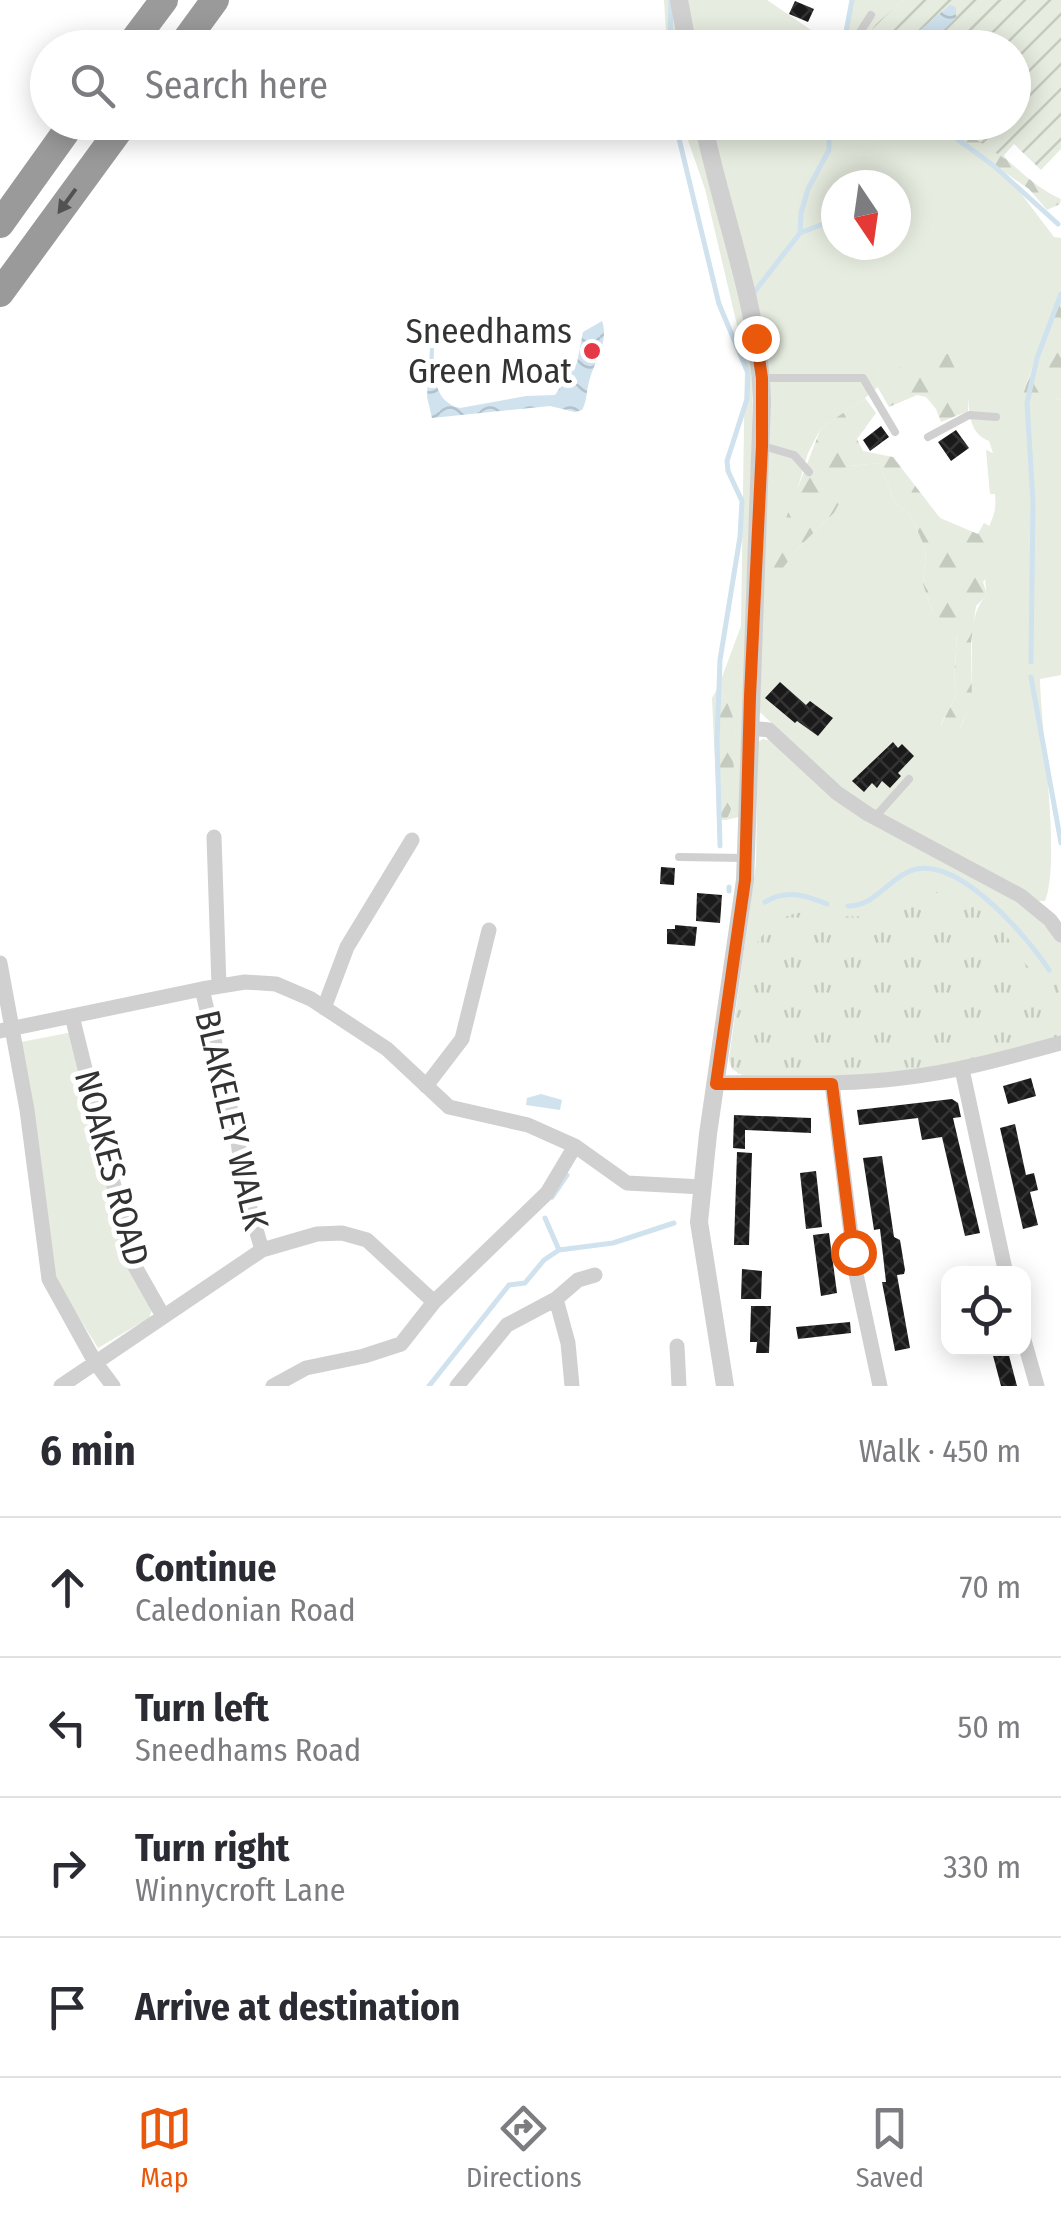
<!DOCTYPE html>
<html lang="en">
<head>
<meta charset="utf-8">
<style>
  body { margin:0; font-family:"Fira Sans Condensed",sans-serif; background:#f2f2f3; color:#2b2b33 }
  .controls { position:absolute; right:30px; bottom:30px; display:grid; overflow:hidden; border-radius:20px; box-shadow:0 5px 25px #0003 }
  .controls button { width:90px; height:90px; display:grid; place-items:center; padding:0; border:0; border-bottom:2px solid #e1e1e2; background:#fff; color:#2b2b33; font:50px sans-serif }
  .compass { position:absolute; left:821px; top:170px; width:90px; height:90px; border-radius:50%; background:#fff; box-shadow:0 5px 25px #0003; rotate:167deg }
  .stop { position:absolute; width:30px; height:30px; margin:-22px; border:8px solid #ea580c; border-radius:50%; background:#fff }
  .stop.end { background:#ea580c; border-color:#fff; box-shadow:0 2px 10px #0008 }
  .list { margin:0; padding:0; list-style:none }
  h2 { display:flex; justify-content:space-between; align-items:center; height:130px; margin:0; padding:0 40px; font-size:42px }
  h2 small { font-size:32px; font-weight:400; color:#7c7c81 }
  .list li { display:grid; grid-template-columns:65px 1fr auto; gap:30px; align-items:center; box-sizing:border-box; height:140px; padding:0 40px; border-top:2px solid #e1e1e2 }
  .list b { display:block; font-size:38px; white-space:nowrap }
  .list p { margin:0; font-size:32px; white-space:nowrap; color:#7c7c81 }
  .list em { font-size:32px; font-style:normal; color:#7c7c81 }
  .icon { flex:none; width:55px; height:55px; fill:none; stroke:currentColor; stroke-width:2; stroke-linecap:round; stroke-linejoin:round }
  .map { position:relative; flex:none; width:1061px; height:1386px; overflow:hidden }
  .search { position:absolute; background:#fff; box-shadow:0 5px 25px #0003; left:30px; right:30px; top:30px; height:110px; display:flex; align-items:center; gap:25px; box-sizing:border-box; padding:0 35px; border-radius:55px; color:#7c7c81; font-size:38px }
  .sheet { height:690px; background:#fff }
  nav { display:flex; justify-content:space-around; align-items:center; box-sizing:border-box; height:140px; border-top:2px solid #e1e1e2; background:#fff; font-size:28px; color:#7c7c81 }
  nav a { display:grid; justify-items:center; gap:5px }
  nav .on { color:#ea580c }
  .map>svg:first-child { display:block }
  .grass { fill:#e6ecdf; fill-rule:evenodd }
  .forest { fill:url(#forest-firs) }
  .park { fill:url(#park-tufts) }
  .garden { fill:url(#garden-furrows) }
  .water { fill:url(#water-waves) }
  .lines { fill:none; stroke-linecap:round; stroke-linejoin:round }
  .stream { stroke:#cfe2ee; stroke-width:5 }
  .building { fill:url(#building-cross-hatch) }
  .service { stroke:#d0d0d0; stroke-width:8 }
  .minor { stroke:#d0d0d0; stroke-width:15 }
  .tertiary { stroke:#d0d0d0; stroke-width:18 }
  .motorway { stroke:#9a9a9a; stroke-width:28 }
  .oneway { fill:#525252 }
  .route { stroke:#ea580c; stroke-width:12 }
  .poi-dot { fill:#e63946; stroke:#fff; stroke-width:4 }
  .labels { text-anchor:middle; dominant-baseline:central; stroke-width:10; stroke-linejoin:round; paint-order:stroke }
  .poi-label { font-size:35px; fill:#333; stroke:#fff; text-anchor:end }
  .street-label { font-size:35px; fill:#333; stroke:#fff }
</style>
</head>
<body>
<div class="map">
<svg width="1061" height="1386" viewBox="0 0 1061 1386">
  <defs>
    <pattern id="forest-firs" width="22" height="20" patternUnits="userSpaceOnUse" patternTransform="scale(2.5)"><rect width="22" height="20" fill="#e6ecdf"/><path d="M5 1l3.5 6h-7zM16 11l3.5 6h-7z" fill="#c6cbc0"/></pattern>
    <pattern id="park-tufts" width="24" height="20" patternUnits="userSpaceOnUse" patternTransform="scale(2.5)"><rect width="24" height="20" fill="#e6ecdf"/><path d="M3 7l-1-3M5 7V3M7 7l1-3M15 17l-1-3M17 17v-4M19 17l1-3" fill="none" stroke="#c6cbc0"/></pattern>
    <pattern id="garden-furrows" width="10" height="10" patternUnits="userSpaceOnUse" patternTransform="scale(2.5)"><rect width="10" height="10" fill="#e6ecdf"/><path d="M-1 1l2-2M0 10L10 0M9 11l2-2" fill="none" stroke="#c6cbc0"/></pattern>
    <pattern id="water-waves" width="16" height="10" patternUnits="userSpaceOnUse" patternTransform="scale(2.5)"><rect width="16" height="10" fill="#cfe2ee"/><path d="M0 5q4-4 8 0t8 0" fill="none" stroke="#b2c2cd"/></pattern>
    <pattern id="building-cross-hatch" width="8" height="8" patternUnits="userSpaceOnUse" patternTransform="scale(2.5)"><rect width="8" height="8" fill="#1a1a1a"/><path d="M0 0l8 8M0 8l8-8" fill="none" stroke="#333"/></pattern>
  </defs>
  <rect width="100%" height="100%" fill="#fff"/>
  <path class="grass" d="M664 0H673L683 47H667Z
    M683 0H767L836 47H693Z
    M852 0H903L876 24 858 47 846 42Z
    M682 123H699L745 319 753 385 743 816 726 820C738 802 733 776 732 756 732 748 737 742 736 733 734 717 727 699 718 688L741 626 745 359 705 189Z
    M709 123H940L997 162 1054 237 1061 238V288L1023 393 1061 400V675L1040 679C1041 733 1061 862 1045 901H1036L907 830 843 791 761 713H756L766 427ZM836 185H896V245H836ZM907 362 968 396C969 414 970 434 989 441L993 453 986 450 990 494H995C997 516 991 517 987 535 985 545 984 585 987 595 957 625 986 686 960 728L953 730 941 724 957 694 954 683 957 632 932 611 923 584 926 550 910 514 895 503 879 463 850 466 834 513 799 547 770 583 808 453 821 428 865 398Z
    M763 739 772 741 824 785 1012 895 1061 941V1036L738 1074 729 1060 756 864 758 742Z
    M73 1032 152 1310 149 1318 98 1348 53 1276 16 1043Z"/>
  <path class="forest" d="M932 123C939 123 949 121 956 124 996 140 1021 182 1061 199L1060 204 1047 210 1029 189Z
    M1061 288V400L1023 394Z
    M930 353 948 354 968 396V411L941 422 936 409 926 397 917 395 889 407 877 386 907 362Z
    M865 398 876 413 857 439 863 451 893 457 940 518 978 534 984 523 991 527 987 534 986 578 983 582 987 595 976 606 971 643 972 703 960 728 953 731 941 725 957 694 954 683 957 633 932 611 923 584 926 550 910 514 895 503 879 463 850 466 846 491 834 513 799 547 769 586 781 531 821 428Z
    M718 688C728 700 738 725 736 741 734 751 732 746 733 756 734 776 738 802 726 820H721L716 785 712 698Z"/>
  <path class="park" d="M927 891C955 892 994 915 1008 938 1022 961 1032 979 1061 981V1036L942 1067 837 1078 744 1076 732 1069 729 1060 745 944H756C794 890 823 924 869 915 889 912 908 897 927 891Z"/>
  <path class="garden" d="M903 0H1061V149L1041 170 1014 144 1004 155 1005 159 952 123 1014 122V48H858L876 24Z"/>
  <path class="water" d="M950 5 956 7V18L930 43 920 44 915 37 918 32Z
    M602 321C610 344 592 363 588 386 586 395 587 401 582 410L575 412 550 406 432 418 427 397 430 348H434C433 372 433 402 460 408L526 396 555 395 577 363 583 332Z
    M541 1094 562 1100 560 1110 526 1105 527 1098Z"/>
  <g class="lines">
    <path class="stream" d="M670 48 671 0
      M843 48 852 0
      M675 122 719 304 748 373 747 399 727 461 728 471 742 501 740 537 720 660 717 740 720 846
      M934 122 994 166 1058 224
      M800 233 801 213 808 189 829 150V122
      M752 295 800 233 836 219
      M1031 662 1033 502 1027 403 1037 358 1061 294
      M1031 677 1061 843
      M729 887V891
      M765 902C786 889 805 895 827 904
      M848 906C874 906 886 882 908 872 954 850 1027 936 1049 970
      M552 1197 567 1175
      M545 1218 559 1250
      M429 1386 509 1285 525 1283 544 1260 559 1250 613 1243 674 1223"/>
  </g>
  <path class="building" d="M795 1 814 9 808 22 789 14Z
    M881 426 889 437 870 451 863 440Z
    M956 430 969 448 951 461 938 442Z
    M780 682 806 705 810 701 833 718 818 736 797 721 795 723 765 698Z
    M893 742 898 748 902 744 914 756 898 773 901 776 890 788 882 781 877 788 872 783 864 792 852 781Z
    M661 867 675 868 674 885 660 884Z
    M697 893 722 895 720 923 696 921Z
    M675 925 697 927 695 946 667 944V929H675Z
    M1031 1078 1036 1096 1008 1104 1003 1086Z
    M952 1099 958 1103 961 1117 953 1118 980 1233 965 1236 942 1137 922 1140 918 1118 859 1125 857 1110Z
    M734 1115 811 1118V1133L745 1130V1149L733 1148Z
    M1015 1124 1026 1175 1034 1173 1038 1190 1030 1192 1038 1225 1023 1229 1000 1128Z
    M737 1152 752 1153 749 1245H734Z
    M882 1156 894 1237 900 1240 905 1270 904 1274 897 1275 910 1348 895 1351 882 1282H886L880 1229 874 1230 863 1158Z
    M816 1171 822 1227 806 1229 800 1173Z
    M829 1233 837 1293 821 1296 813 1235Z
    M742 1269 762 1271 761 1299H741Z
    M751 1306H771L769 1353H756L757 1342H750Z
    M850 1322 851 1333 798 1339 796 1327Z
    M991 1348H1007L1017 1386H1001Z"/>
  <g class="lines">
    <path class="service" d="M850 48 871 15
      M762 378H863L895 432
      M928 437 969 415 996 417
      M763 446 794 455 809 472
      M875 817 909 779
      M679 857 745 858"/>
    <path class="minor" d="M750 728 769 730 837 793 868 814 1021 896 1050 920 1061 935
      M214 837 219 986
      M0 963 27 1110 49 1279 95 1362 113 1386
      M202 989 238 1141 244 1188 262 1250
      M324 1008 347 947 412 840
      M72 1016 133 1263 163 1316
      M0 1031 202 989 245 982 276 984 311 999 387 1049 449 1107 528 1125 575 1146 627 1183 703 1187
      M962 1069 1006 1274
      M716 1083C778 1082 840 1086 902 1078 956 1072 1009 1057 1061 1043
      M832 1084 856 1274 880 1386
      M426 1086 462 1039 489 930
      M556 1299 568 1343 572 1386
      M1024 1340 1037 1386
      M677 1346 679 1386
      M61 1386 262 1250 317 1234 342 1233 367 1240 434 1302
      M273 1386 306 1368 364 1356 401 1344 434 1302 547 1193 575 1146
      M457 1386 507 1325 556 1299 578 1280 595 1275"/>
    <path class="tertiary" d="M679 0 688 48
      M703 122C722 215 759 305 762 400L745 880 708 1134 699 1222 725 1386"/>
    <path class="motorway" d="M128 48 164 0
      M180 48 215 0
      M0 224 73 122
      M0 293 125 122"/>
  </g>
  <defs><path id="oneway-solid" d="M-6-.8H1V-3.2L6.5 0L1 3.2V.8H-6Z" transform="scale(2.5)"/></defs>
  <use class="oneway" href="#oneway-solid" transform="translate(67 201) rotate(126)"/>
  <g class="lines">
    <path class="route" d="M756 338 762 378V446L750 696 745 880 716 1084H832L853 1252"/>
  </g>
  <circle class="poi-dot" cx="592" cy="351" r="10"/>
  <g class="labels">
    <g class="poi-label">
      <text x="572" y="331">Sneedhams<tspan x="572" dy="40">Green Moat</tspan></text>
    </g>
    <g class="street-label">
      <text transform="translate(232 1120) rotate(77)">BLAKELEY WALK</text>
      <text transform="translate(112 1168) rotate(75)">NOAKES ROAD</text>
    </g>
  </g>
</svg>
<div class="controls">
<button><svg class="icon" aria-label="locate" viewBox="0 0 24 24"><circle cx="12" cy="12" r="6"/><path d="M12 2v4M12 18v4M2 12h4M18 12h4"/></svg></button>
</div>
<svg class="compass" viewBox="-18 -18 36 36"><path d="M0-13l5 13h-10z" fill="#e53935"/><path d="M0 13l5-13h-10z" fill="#7c7c81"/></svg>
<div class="stop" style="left:853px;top:1252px"></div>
<div class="stop end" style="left:756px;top:338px"></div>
<div class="search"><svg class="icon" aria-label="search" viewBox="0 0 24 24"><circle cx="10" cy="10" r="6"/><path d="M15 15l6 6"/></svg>Search here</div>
</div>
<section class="sheet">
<h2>6 min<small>Walk · 450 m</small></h2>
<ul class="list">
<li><svg class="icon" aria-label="ahead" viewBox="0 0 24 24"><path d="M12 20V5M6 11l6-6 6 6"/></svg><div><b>Continue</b><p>Caledonian Road</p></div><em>70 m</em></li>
<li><svg class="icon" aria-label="left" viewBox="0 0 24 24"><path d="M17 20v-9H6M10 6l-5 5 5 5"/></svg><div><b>Turn left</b><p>Sneedhams Road</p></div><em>50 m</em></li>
<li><svg class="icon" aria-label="right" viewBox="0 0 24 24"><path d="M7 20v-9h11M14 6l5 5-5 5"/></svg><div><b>Turn right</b><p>Winnycroft Lane</p></div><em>330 m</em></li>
<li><svg class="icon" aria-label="arrive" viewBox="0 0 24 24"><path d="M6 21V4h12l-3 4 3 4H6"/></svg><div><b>Arrive at destination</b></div></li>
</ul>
</section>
<nav>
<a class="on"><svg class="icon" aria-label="map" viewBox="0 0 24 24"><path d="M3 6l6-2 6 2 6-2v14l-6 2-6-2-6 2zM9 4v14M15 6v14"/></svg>Map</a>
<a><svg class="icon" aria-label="directions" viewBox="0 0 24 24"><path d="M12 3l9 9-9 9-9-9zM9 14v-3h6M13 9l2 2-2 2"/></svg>Directions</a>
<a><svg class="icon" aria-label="saved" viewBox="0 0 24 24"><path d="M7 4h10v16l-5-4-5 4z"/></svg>Saved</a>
</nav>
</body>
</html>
